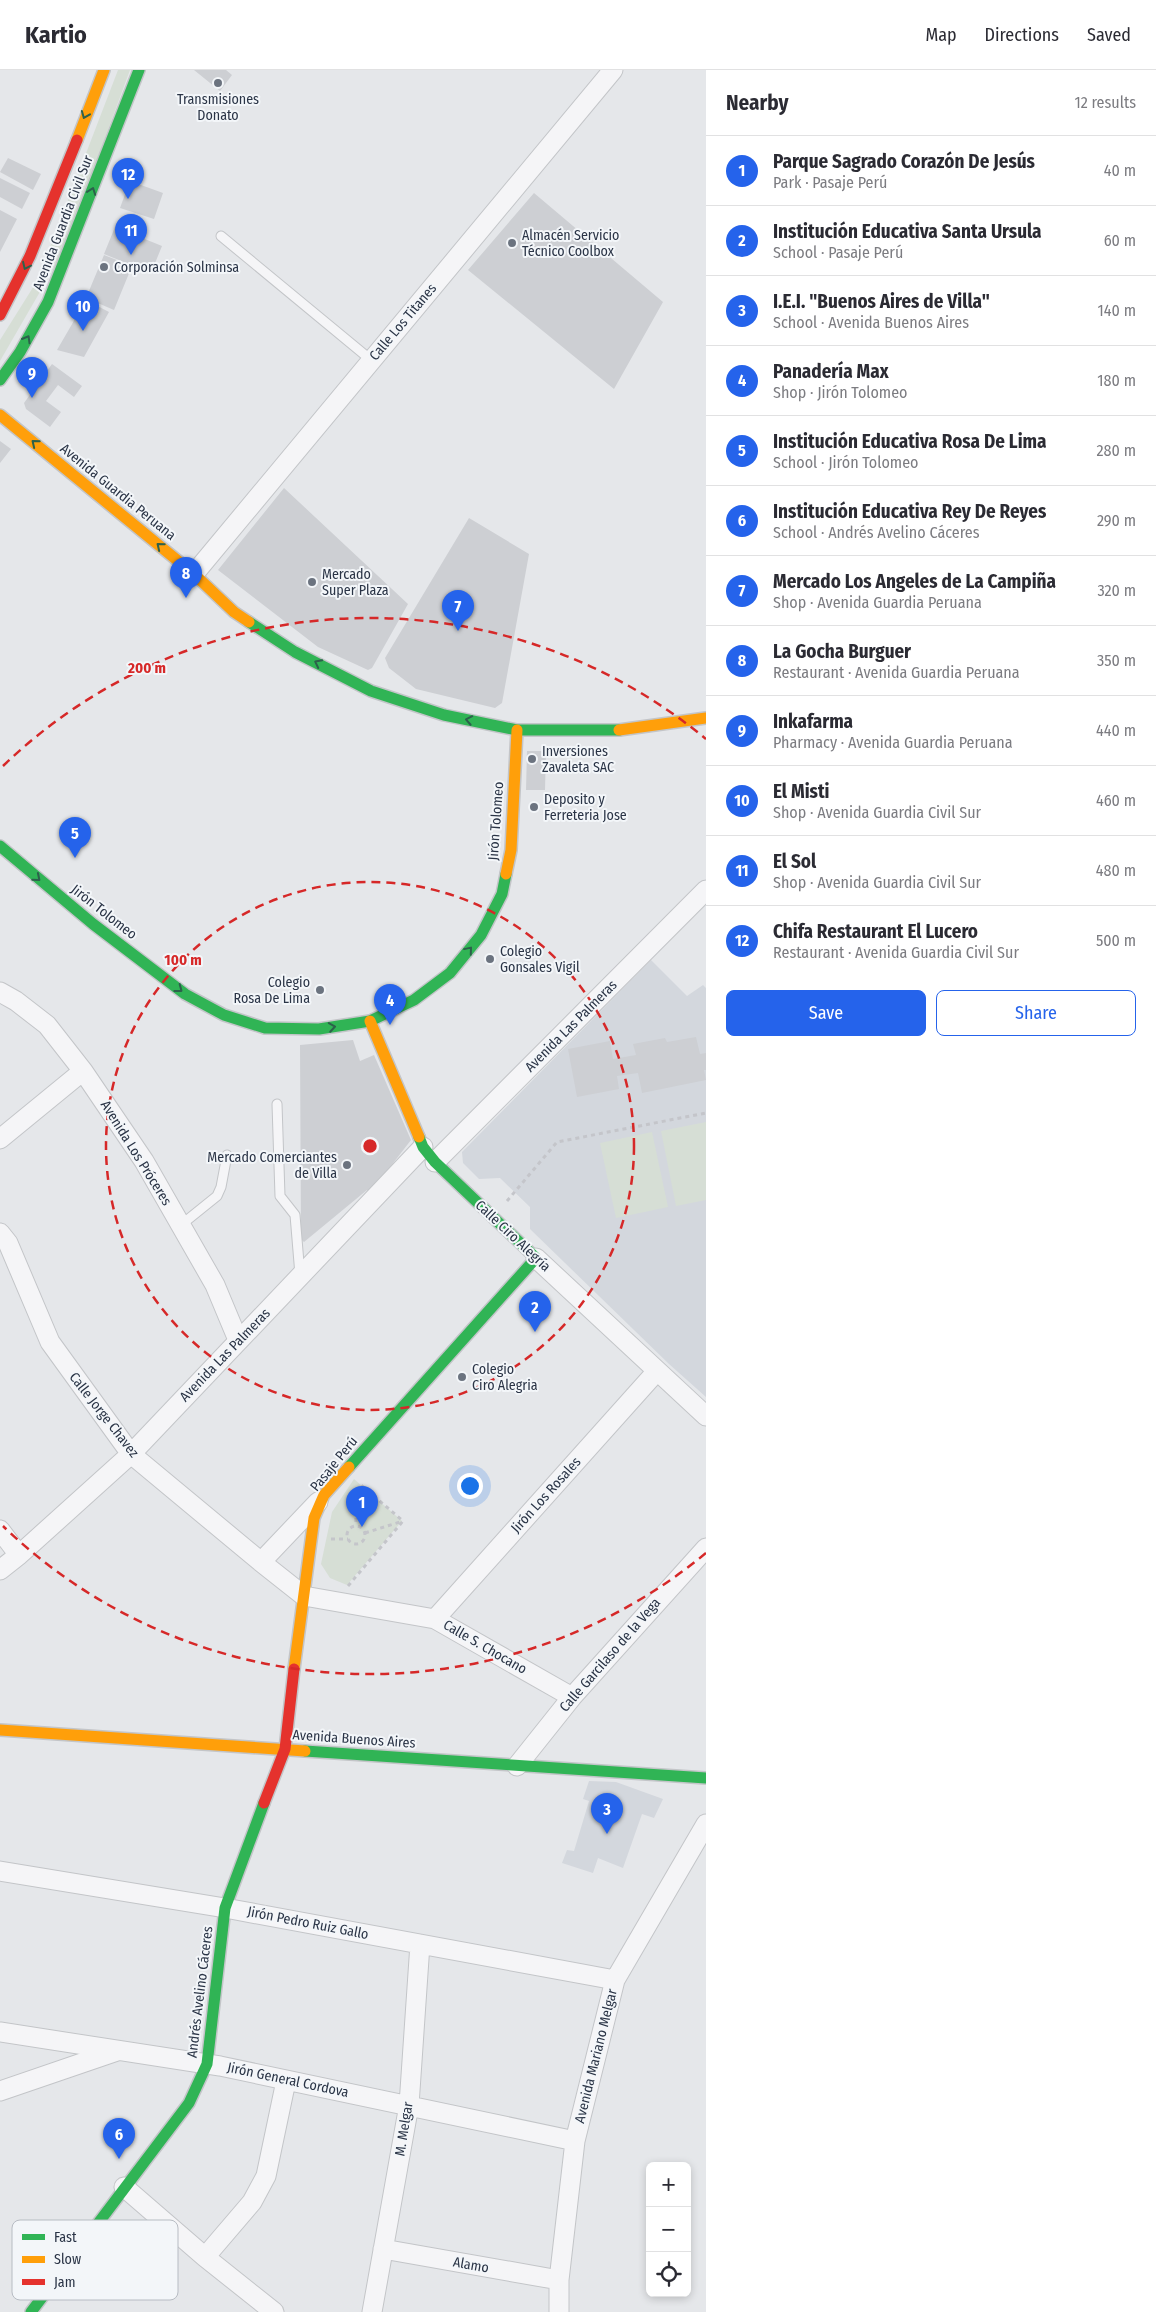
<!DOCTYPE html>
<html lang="en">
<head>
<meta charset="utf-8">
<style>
  body { margin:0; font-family:"Fira Sans Condensed",sans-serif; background:#f7f7f7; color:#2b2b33 }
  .controls { position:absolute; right:15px; bottom:15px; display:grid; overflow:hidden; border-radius:8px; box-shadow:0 2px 8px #0003 }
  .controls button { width:45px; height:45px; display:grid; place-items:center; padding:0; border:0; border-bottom:1px solid #e1e1e2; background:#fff; color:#2b2b33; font:25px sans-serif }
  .you { position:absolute; left:469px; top:1415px; width:18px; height:18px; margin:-12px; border:4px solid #fff; border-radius:50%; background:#1a73e8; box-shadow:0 0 0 8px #1a73e833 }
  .badge { display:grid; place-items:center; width:32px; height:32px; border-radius:50%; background:#2563eb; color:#fff; font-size:16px; font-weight:700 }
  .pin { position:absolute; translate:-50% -41px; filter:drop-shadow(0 1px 2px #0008) }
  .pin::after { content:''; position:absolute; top:26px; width:18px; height:15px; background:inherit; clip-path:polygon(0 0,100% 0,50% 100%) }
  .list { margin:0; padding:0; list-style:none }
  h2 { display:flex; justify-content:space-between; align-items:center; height:65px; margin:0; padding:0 20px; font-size:21px }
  h2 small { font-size:16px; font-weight:400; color:#7c7c81 }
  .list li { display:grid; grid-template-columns:32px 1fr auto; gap:15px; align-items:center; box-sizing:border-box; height:70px; padding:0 20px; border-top:1px solid #e1e1e2 }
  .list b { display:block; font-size:19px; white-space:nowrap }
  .list p { margin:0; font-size:16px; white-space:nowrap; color:#7c7c81 }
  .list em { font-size:16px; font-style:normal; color:#7c7c81 }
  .actions { display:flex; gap:10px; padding:15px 20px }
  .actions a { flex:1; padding:11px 0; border:1px solid #2563eb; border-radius:8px; text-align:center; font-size:18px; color:#2563eb }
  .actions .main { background:#2563eb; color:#fff }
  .icon { flex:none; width:28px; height:28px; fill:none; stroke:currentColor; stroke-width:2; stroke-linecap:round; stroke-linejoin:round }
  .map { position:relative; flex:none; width:706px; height:2242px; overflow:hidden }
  header { display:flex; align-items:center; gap:30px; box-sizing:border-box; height:70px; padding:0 25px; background:#fff; border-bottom:1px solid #e1e1e2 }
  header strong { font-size:24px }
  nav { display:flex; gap:28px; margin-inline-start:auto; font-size:18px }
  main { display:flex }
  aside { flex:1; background:#fff }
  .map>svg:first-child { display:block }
  .built { fill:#d3d7dd }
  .green { fill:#d6ded5 }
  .building { fill:#cdcfd3 }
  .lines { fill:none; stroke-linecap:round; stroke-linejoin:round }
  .lane-casing { stroke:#c3c5c8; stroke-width:11 }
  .street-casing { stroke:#c3c5c8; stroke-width:21 }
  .fast-casing { stroke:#c3c5c8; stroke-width:14 }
  .slow-casing { stroke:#c3c5c8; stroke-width:14 }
  .jam-casing { stroke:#c3c5c8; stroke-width:14 }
  .path { stroke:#c4c5ca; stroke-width:3; stroke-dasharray:4 4; stroke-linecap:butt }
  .lane { stroke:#f5f5f7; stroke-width:9 }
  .street { stroke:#f5f5f7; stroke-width:19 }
  .fast { stroke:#30b455; stroke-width:11 }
  .slow { stroke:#ff9f0a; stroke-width:11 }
  .jam { stroke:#e5322d; stroke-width:11 }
  .oneway { stroke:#2c614b }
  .ring { fill:none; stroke:#d62828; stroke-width:2.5; stroke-dasharray:9 6 }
  .poi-dot { fill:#6b737f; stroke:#f3f6f9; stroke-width:2 }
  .labels { text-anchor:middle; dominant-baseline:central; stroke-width:4; stroke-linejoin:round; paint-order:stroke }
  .poi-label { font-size:14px; fill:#2a3446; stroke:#f3f6f9; text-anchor:start }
  .street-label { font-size:14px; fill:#2a3446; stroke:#f3f6f9 }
  .key { fill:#f3f6f9; stroke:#b7bcc3; stroke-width:1 }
  .key-label { font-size:14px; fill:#2a3446 }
  .centre { fill:#d62828; stroke:#f3f6f9; stroke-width:2.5 }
  .ring-label { font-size:15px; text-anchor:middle; font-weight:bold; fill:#d62828; stroke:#f3f6f9; stroke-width:4; stroke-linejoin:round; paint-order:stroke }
</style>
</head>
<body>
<header>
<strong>Kartio</strong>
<nav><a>Map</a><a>Directions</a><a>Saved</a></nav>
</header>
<main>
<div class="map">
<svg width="706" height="2242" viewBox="0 0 706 2242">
  <rect width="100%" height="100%" fill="#e5e7ea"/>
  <path class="built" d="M651 890 687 926 703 915 706 918V1327L669 1294 530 1159V1137L500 1108 479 1109 463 1093 462 1082Z
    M589 1711 616 1712 663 1729 654 1748 642 1744 623 1798 598 1788 593 1803 562 1793 567 1780 574 1781 589 1731 583 1729Z"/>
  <path class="green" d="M118 0H130L63 182 0 291V270L37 211Z
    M706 1052V1130L676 1136 661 1061Z
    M652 1062 668 1137 616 1148 600 1073Z
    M354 1409 402 1451 347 1515 330 1508 321 1494 332 1442Z"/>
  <path class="building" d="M194 0H226L232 5 220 21Z
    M8 88 41 104 33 120 0 102Z
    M0 108 30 123 22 139 0 127Z
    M130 111 163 123 154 149 120 138Z
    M534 123 663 232 614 319 468 200Z
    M0 140 17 149 0 182Z
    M115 157 162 176 151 203 104 184Z
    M104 185 132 196 114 240 86 228Z
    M86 230 109 242 84 287 57 280Z
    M52 294 82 316 74 327 58 315 46 331 61 342 50 357 26 339 24 333Z
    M0 371 11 379 0 393Z
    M284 418 408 534 372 598 368 600 318 577 218 500Z
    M469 448 529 484 502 633 495 638 416 619 389 598 385 588Z
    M527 681H546L545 720H526Z
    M696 967 700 984 706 983V1000H704L706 1010 642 1023 638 1003 617 1006 619 1019 577 1027 568 979 610 971 613 989 636 985 633 974 665 968 667 972Z
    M353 970 360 991 374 985 411 1070 370 1123 367 1120 304 1172 301 1169 300 975Z"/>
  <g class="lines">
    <g class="lane-casing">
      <path id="lane" d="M221 166 371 290
        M277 1034 280 1126 295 1145 300 1205
        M181 1155 217 1126 221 1117 227 1085"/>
    </g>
    <g class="street-casing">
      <path id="street" d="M194 504 613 0
        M0 922 16 931 47 955 83 1001 144 1091 215 1215 238 1270
        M0 1069 83 1001
        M435 1092 706 820
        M0 1163 8 1173 50 1272 131 1384 261 1492 304 1526 435 1549 572 1627
        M536 1188 706 1346
        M0 1460 19 1485
        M261 1492 318 1432
        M0 1500 19 1485 131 1384 423 1077
        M435 1549 657 1301
        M517 1696 572 1627 706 1478
        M0 1801 225 1838 615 1910
        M0 1962 220 1996 575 2071
        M0 2021 117 1981
        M124 2117 205 2187 274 2242
        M383 2179 559 2210
        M205 2187 252 2132 266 2106 286 2011
        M372 2242 409 2035 420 1874
        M559 2242V2210L575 2071 615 1910 706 1754"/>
    </g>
    <g class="fast-casing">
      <path id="fast" d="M0 310 20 282 48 232 139 0
        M249 552 295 582 371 621 444 645 517 660H619
        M0 776 93 854 185 924 224 945 265 958 319 959 370 951 414 930 450 903 481 865 502 824 506 804
        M349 1397 536 1188 435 1092 423 1077 419 1067
        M305 1681 706 1708
        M31 2242 189 2033 207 1994 225 1838 264 1733"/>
    </g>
    <g class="slow-casing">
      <path id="slow" d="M77 70 104 0
        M0 345 194 504 234 542 249 552
        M619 660 706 648
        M506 804 511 780 517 660
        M370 951 419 1067
        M294 1599 314 1448 324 1425 349 1397
        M0 1660 305 1681"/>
    </g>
    <g class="jam-casing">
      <path id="jam" d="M0 245 30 186 77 70
        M264 1733 285 1679 294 1599"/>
    </g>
    <path class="path" d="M507 1131 557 1072 706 1043
      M355 1424 356 1456
      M347 1465a9 9 0 1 1 18 0a9 9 0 1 1-18 0Z
      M365 1463 403 1451
      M331 1469H348
      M348 1516 403 1451 361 1415"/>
    <use href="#lane" class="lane"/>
    <use href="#street" class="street"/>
    <use href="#fast" class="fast"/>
    <use href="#slow" class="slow"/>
    <use href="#jam" class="jam"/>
  </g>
  <defs><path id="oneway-chevron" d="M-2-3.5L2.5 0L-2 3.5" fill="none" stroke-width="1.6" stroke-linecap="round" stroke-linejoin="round" transform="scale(1.25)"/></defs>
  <g class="oneway">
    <use href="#oneway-chevron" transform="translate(85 45) rotate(112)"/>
    <use href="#oneway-chevron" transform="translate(92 121) rotate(-70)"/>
    <use href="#oneway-chevron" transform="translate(26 196) rotate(115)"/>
    <use href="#oneway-chevron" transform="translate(27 269) rotate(-60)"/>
    <use href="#oneway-chevron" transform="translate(35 373) rotate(-141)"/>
    <use href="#oneway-chevron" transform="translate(160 476) rotate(-141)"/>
    <use href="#oneway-chevron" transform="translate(318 593) rotate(-153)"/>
    <use href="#oneway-chevron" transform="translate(469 650) rotate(-169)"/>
    <use href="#oneway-chevron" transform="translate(37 808) rotate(40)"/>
    <use href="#oneway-chevron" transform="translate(469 880) rotate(-50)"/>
    <use href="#oneway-chevron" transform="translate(179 919) rotate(37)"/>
    <use href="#oneway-chevron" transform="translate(332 957) rotate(-9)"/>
  </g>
  <g class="ring">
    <circle cx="370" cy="1076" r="264"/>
    <path d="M706 1483A528 528 0 0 1 3 1456M3 696A528 528 0 0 1 706 669"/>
  </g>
  <g class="poi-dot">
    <circle cx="218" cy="13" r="5"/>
    <circle cx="512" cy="173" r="5"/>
    <circle cx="104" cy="197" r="5"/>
    <circle cx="312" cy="512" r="5"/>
    <circle cx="532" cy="689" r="5"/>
    <circle cx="534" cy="737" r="5"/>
    <circle cx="490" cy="889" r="5"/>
    <circle cx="320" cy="920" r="5"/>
    <circle cx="347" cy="1095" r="5"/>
    <circle cx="462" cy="1307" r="5"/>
  </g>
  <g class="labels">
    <g class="poi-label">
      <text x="218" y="29" text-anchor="middle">Transmisiones<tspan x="218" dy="16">Donato</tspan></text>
      <text x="522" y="165">Almacén Servicio<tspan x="522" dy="16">Técnico Coolbox</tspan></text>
      <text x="114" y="197">Corporación Solminsa</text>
      <text x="322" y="504">Mercado<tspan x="322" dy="16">Super Plaza</tspan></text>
      <text x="542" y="681">Inversiones<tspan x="542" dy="16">Zavaleta SAC</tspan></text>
      <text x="544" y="729">Deposito y<tspan x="544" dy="16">Ferreteria Jose</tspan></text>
      <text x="500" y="881">Colegio<tspan x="500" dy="16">Gonsales Vigil</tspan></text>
      <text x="310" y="912" text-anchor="end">Colegio<tspan x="310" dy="16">Rosa De Lima</tspan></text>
      <text x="337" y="1087" text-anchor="end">Mercado Comerciantes<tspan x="337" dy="16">de Villa</tspan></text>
      <text x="472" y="1299">Colegio<tspan x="472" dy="16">Ciro Alegria</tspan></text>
    </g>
    <g class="street-label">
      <text transform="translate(63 153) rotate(-69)">Avenida Guardia Civil Sur</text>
      <text transform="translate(403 252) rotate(-50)">Calle Los Titanes</text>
      <text transform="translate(118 422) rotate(39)">Avenida Guardia Peruana</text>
      <text transform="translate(496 751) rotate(-86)">Jirón Tolomeo</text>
      <text transform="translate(104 842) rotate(38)">Jirón Tolomeo</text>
      <text transform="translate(571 956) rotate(-45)">Avenida Las Palmeras</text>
      <text transform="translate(136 1083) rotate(58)">Avenida Los Próceres</text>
      <text transform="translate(513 1166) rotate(43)">Calle Ciro Alegría</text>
      <text transform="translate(225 1285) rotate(-46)">Avenida Las Palmeras</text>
      <text transform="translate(104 1345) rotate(52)">Calle Jorge Chavez</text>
      <text transform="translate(334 1394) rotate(-51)">Pasaje Perú</text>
      <text transform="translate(546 1425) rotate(-48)">Jirón Los Rosales</text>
      <text transform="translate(485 1577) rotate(30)">Calle S. Chocano</text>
      <text transform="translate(610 1585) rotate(-49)">Calle Garcilaso de la Vega</text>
      <text transform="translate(354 1669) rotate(4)">Avenida Buenos Aires</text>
      <text transform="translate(308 1853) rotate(11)">Jirón Pedro Ruiz Gallo</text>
      <text transform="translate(200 1922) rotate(-83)">Andrés Avelino Cáceres</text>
      <text transform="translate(596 1986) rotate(-76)">Avenida Mariano Melgar</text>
      <text transform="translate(288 2010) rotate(12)">Jirón General Cordova</text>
      <text transform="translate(404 2059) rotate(-81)">M. Melgar</text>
      <text transform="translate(471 2195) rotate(10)">Alamo</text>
    </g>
  </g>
  <rect x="12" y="2150" width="166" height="80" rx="8" class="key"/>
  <rect x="22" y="2164" width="23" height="6" fill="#30b455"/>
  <rect x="22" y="2186" width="23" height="7" fill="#ff9f0a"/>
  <rect x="22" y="2209" width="23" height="6" fill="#e5322d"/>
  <g class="key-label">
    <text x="54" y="2172">Fast</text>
    <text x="54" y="2194">Slow</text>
    <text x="54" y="2217">Jam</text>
  </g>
  <circle cx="370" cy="1076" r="8" class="centre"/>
  <g class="ring-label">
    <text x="147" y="603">200 m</text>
    <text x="183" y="895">100 m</text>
  </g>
</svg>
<div class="controls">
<button>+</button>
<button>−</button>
<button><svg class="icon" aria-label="locate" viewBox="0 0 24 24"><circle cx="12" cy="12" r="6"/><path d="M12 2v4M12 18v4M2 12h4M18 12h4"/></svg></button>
</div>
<div class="you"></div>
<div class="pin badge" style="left:362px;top:1457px">1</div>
<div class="pin badge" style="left:535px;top:1262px">2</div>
<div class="pin badge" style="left:607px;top:1764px">3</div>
<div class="pin badge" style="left:390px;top:955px">4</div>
<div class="pin badge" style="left:75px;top:788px">5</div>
<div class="pin badge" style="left:119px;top:2089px">6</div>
<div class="pin badge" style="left:458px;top:561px">7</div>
<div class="pin badge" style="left:186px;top:528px">8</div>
<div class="pin badge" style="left:32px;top:328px">9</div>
<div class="pin badge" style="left:83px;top:261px">10</div>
<div class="pin badge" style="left:131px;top:185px">11</div>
<div class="pin badge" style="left:128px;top:129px">12</div>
</div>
<aside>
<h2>Nearby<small>12 results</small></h2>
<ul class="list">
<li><span class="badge">1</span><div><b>Parque Sagrado Corazón De Jesús</b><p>Park · Pasaje Perú</p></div><em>40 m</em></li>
<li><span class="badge">2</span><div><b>Institución Educativa Santa Ursula</b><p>School · Pasaje Perú</p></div><em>60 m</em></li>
<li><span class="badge">3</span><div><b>I.E.I. &quot;Buenos Aires de Villa&quot;</b><p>School · Avenida Buenos Aires</p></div><em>140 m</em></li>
<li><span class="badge">4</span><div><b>Panadería Max</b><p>Shop · Jirón Tolomeo</p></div><em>180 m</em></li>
<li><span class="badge">5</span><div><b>Institución Educativa Rosa De Lima</b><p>School · Jirón Tolomeo</p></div><em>280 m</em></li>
<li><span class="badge">6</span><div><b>Institución Educativa Rey De Reyes</b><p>School · Andrés Avelino Cáceres</p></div><em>290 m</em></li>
<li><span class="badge">7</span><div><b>Mercado Los Angeles de La Campiña</b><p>Shop · Avenida Guardia Peruana</p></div><em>320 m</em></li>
<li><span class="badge">8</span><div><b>La Gocha Burguer</b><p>Restaurant · Avenida Guardia Peruana</p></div><em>350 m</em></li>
<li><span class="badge">9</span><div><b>Inkafarma</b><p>Pharmacy · Avenida Guardia Peruana</p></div><em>440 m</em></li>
<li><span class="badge">10</span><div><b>El Misti</b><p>Shop · Avenida Guardia Civil Sur</p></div><em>460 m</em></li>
<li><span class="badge">11</span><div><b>El Sol</b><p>Shop · Avenida Guardia Civil Sur</p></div><em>480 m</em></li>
<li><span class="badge">12</span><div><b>Chifa Restaurant El Lucero</b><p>Restaurant · Avenida Guardia Civil Sur</p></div><em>500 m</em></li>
</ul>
<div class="actions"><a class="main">Save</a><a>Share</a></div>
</aside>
</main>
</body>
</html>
